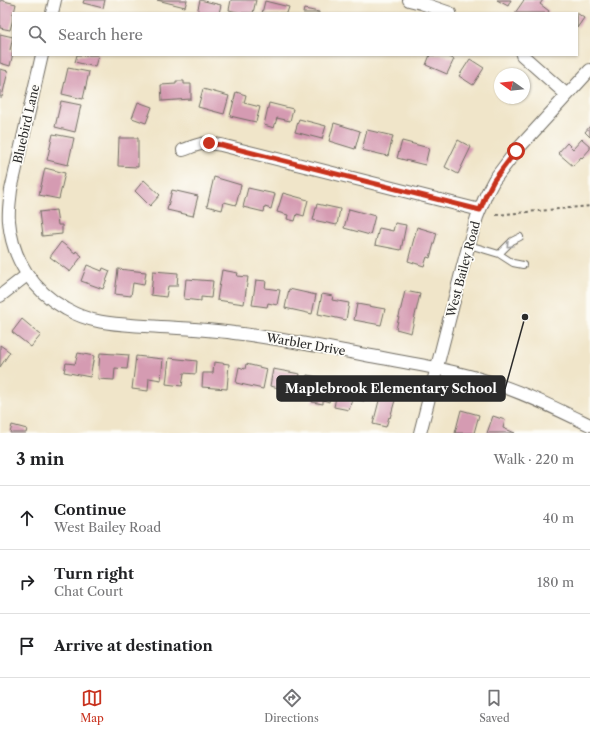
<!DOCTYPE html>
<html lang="en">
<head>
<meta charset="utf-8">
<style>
  body { margin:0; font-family:"Libre Caslon Text",serif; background:#f6f6f6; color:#202124 }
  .compass { position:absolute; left:494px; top:68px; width:36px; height:36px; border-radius:50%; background:#fff; box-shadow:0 1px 3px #0004; rotate:284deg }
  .stop { position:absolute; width:12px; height:12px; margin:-9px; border:3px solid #c8321e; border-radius:50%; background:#fff }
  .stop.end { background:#c8321e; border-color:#fff; box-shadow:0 1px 4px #0008 }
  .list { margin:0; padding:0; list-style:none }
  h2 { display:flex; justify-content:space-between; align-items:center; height:52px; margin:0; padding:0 16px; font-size:17px }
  h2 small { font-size:13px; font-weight:400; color:#757577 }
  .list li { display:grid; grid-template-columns:26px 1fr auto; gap:12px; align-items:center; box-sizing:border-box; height:64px; padding:0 16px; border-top:1px solid #e0e0e0 }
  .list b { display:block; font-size:15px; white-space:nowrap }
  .list p { margin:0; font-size:13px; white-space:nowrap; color:#757577 }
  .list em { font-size:13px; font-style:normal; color:#757577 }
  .icon { flex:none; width:22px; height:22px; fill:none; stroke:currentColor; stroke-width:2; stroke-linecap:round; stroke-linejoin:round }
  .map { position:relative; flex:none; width:590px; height:433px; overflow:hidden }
  .search { position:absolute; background:#fff; box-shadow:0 1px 3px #0004; left:12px; right:12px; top:12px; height:44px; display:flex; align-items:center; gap:10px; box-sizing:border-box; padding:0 14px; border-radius:0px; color:#757577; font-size:15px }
  .sheet { height:244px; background:#fff }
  nav { display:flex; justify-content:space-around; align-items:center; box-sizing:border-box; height:56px; border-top:1px solid #e0e0e0; background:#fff; font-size:11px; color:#757577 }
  nav a { display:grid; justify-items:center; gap:2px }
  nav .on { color:#c8321e }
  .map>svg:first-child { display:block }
  .building { fill:#d59bb2 }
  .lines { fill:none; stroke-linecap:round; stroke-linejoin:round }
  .lane-casing { stroke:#706c62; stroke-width:8 }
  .street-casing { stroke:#706c62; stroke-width:14 }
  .path { stroke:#706c62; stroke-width:2; stroke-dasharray:3 3; stroke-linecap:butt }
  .lane { stroke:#fff; stroke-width:6 }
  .street { stroke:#fff; stroke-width:12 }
  .oneway { stroke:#a0a0a0 }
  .route { stroke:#c8321e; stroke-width:5 }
  .labels { text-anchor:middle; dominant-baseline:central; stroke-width:3.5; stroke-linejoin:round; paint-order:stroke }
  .street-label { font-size:12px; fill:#2b2b2b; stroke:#fdfcf7 }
  .leader { fill:none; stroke:#2b2b2b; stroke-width:1.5 }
  .callout-dot { fill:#2b2b2b; stroke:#fdfcf7; stroke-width:1.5 }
  .callout { fill:#2b2b2b; stroke:#2b2b2b; stroke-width:1.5 }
  .callout-label { font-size:13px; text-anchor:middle; font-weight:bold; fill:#fff }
</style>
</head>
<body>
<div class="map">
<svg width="590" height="433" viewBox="0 0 590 433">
  <rect width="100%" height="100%" fill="#fdfcf7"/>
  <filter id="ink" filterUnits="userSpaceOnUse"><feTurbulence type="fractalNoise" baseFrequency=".025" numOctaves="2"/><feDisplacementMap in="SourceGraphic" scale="8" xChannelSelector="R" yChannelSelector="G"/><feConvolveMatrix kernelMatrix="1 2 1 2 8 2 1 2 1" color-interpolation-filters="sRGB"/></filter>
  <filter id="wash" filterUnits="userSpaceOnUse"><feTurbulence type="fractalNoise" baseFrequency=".012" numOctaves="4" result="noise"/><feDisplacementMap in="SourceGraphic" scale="16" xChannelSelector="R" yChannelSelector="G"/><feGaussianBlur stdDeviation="0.9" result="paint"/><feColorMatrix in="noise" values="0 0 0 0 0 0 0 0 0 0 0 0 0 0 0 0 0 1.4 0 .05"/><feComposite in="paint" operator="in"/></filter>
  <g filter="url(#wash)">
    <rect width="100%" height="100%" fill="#f0e5c9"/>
    <g id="blocks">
      <path class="building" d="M0 0 16 4 14 13H13V19L10 30 0 28Z
        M84 0H105L103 8 83 3Z
        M157 0H187L185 7Z
        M200 0 221 5 219 13H197Z
        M231 0H256L253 13H241L229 10Z
        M497 0H511L508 6Z
        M524 0H543L540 4 549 11 548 13H515Z
        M265 1 289 7 287 13H262Z
        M304 9 319 12V13H303Z
        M577 13 584 18 577 28Z
        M0 34 13 37 10 50 13 51V53L10 66 0 63Z
        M77 55H98L95 67 75 62Z
        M430 55H445L454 59 447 74 426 65Z
        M470 59 484 68 473 85 459 76Z
        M68 68 89 72 83 99 62 94Z
        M0 69 8 71 2 97H0Z
        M176 81H184V84H191V99L162 101 161 85 176 84Z
        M203 89 229 96 224 114 198 107Z
        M236 92 246 95 244 103 260 107 256 122 230 116Z
        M61 101 81 105 75 132 55 127Z
        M138 102 152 107 146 123 132 118Z
        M269 103 293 109 290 121 277 118 274 128 264 125Z
        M299 119 326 126 322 139 295 132Z
        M334 123 360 131 355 149 329 141Z
        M590 126V137L585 132Z
        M367 130 393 136 388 156 362 150Z
        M53 134 74 138 68 165 47 160Z
        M119 138H138V167L118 166Z
        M582 139 590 146V149L582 158 581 157 573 166 558 153 567 143 573 149Z
        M458 140 471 147 458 174 445 167Z
        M402 141 429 148 425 165 397 158Z
        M45 168 65 173 59 199 39 195Z
        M214 177 241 185 236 205 224 202 222 210 207 206Z
        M144 180 160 195 150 206 135 191Z
        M248 188 275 194 271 209 265 207 264 212 243 207Z
        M172 190 198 196 193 216 167 210Z
        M283 193 308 200 304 216 297 214 295 221 287 219 288 215 277 212Z
        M317 204 340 209 337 225 313 220Z
        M349 209 375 216 370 235 344 228Z
        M56 210 58 225H62V234L42 236 39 212Z
        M395 223 406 225 401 250 375 245 379 228 393 231Z
        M417 227 437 233 430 258 427 257 424 266 408 261Z
        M61 242 75 253 76 251 82 256 70 272 50 257Z
        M87 265 102 271 103 268 110 271 103 289 81 281Z
        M118 269 146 272 144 285 133 283 131 296 115 294Z
        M222 270 238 273 237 276 248 277 244 304 217 300Z
        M153 271 178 273 177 286H168L166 297 151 295Z
        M186 279 213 281 211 298 201 297V301L184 299Z
        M256 280 266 281 265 288 280 290 277 305 268 303 267 307 252 305Z
        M289 289 316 295 312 314 285 308Z
        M405 291 420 294 411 333 396 329Z
        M322 294 333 296 332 300 349 303 346 320 318 314Z
        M357 304 385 309 381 325 354 320Z
        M22 319 41 335 31 347 12 332Z
        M0 345 10 352 0 367Z
        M78 353 94 356 90 377 64 372 66 363 75 364Z
        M100 353 129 355 127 369 115 368 114 380 98 379Z
        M136 356 163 359 161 380 149 378 148 391 132 389Z
        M169 358 197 361 196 374 184 373 182 386 166 384Z
        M214 362 229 364 227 389 202 387 203 373H213Z
        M246 364 267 369 263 389 236 383 239 367 245 369Z
        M273 369 300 374 295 394 287 392 288 390 270 386Z
        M307 375 334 380 329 402 323 400V404L312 402 314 395 303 392Z
        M339 382 367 387 364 401 352 399 349 410 334 407Z
        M382 389 397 393 390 418 389 417 386 427 373 424Z
        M461 410 479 415 474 433H455Z
        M493 416 505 420 503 428 515 433H487Z
        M12 425 27 429 26 433H10Z"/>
    </g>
  </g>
  <g filter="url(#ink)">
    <use href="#blocks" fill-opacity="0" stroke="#706c62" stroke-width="1"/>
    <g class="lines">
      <g class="lane-casing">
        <path id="lane" d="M469 245 499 254 513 263 523 265
          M499 254 512 241 520 237"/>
      </g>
      <g class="street-casing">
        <path id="street" d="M409 0 421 3 450 13
          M52 13 55 0
          M42 55 11 190C10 200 8 211 9 221 12 259 33 291 66 309 92 324 116 324 145 326 175 328 205 329 234 333 278 338 322 347 366 355 409 363 454 370 496 384 529 395 559 410 590 425
          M522 55 567 95
          M183 150C200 144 203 141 221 145L480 210
          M0 296 27 275
          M420 433 465 258 477 217 486 195 494 180 516 151 590 70"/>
      </g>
      <path class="path" d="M496 215 590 206"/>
      <use href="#lane" class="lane"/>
      <use href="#street" class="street"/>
    </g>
    <defs><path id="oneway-chevron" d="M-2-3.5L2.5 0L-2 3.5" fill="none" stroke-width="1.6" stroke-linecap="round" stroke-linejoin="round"/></defs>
    <use class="oneway" href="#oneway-chevron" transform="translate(509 245) rotate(136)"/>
  </g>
  <g class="lines" filter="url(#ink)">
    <path class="route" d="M209 143 221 145 480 210 486 195 494 180 516 151"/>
  </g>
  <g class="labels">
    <g class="street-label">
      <text transform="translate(26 124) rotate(-77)">Bluebird Lane</text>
      <text transform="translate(463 269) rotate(-75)">West Bailey Road</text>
      <text transform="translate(306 344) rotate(10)">Warbler Drive</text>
    </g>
  </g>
  <path class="leader" d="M525 317L505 389"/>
  <circle class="callout-dot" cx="525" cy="317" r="4"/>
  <rect class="callout" x="277" y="376" width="228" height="25" rx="4"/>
  <g class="callout-label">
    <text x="391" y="393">Maplebrook Elementary School</text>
  </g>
</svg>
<svg class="compass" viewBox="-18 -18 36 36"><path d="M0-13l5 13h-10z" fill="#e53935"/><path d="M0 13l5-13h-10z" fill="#757577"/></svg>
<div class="stop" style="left:516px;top:151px"></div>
<div class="stop end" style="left:209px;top:143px"></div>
<div class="search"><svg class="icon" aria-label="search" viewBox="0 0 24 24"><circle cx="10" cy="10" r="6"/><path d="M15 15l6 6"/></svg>Search here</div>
</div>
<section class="sheet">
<h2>3 min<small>Walk · 220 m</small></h2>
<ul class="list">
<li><svg class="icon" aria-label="ahead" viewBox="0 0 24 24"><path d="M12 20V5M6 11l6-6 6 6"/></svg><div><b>Continue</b><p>West Bailey Road</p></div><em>40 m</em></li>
<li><svg class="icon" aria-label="right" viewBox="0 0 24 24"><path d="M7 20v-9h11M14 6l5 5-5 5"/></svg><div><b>Turn right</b><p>Chat Court</p></div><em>180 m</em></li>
<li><svg class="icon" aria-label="arrive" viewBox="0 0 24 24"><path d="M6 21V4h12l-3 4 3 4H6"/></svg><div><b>Arrive at destination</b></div></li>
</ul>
</section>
<nav>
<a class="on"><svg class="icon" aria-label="map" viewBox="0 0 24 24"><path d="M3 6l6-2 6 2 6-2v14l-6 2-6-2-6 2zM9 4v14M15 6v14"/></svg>Map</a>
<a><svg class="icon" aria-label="directions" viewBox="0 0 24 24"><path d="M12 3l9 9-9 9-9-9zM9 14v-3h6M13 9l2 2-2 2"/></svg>Directions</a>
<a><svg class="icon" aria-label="saved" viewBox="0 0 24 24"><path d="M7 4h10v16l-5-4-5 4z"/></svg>Saved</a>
</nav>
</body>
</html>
